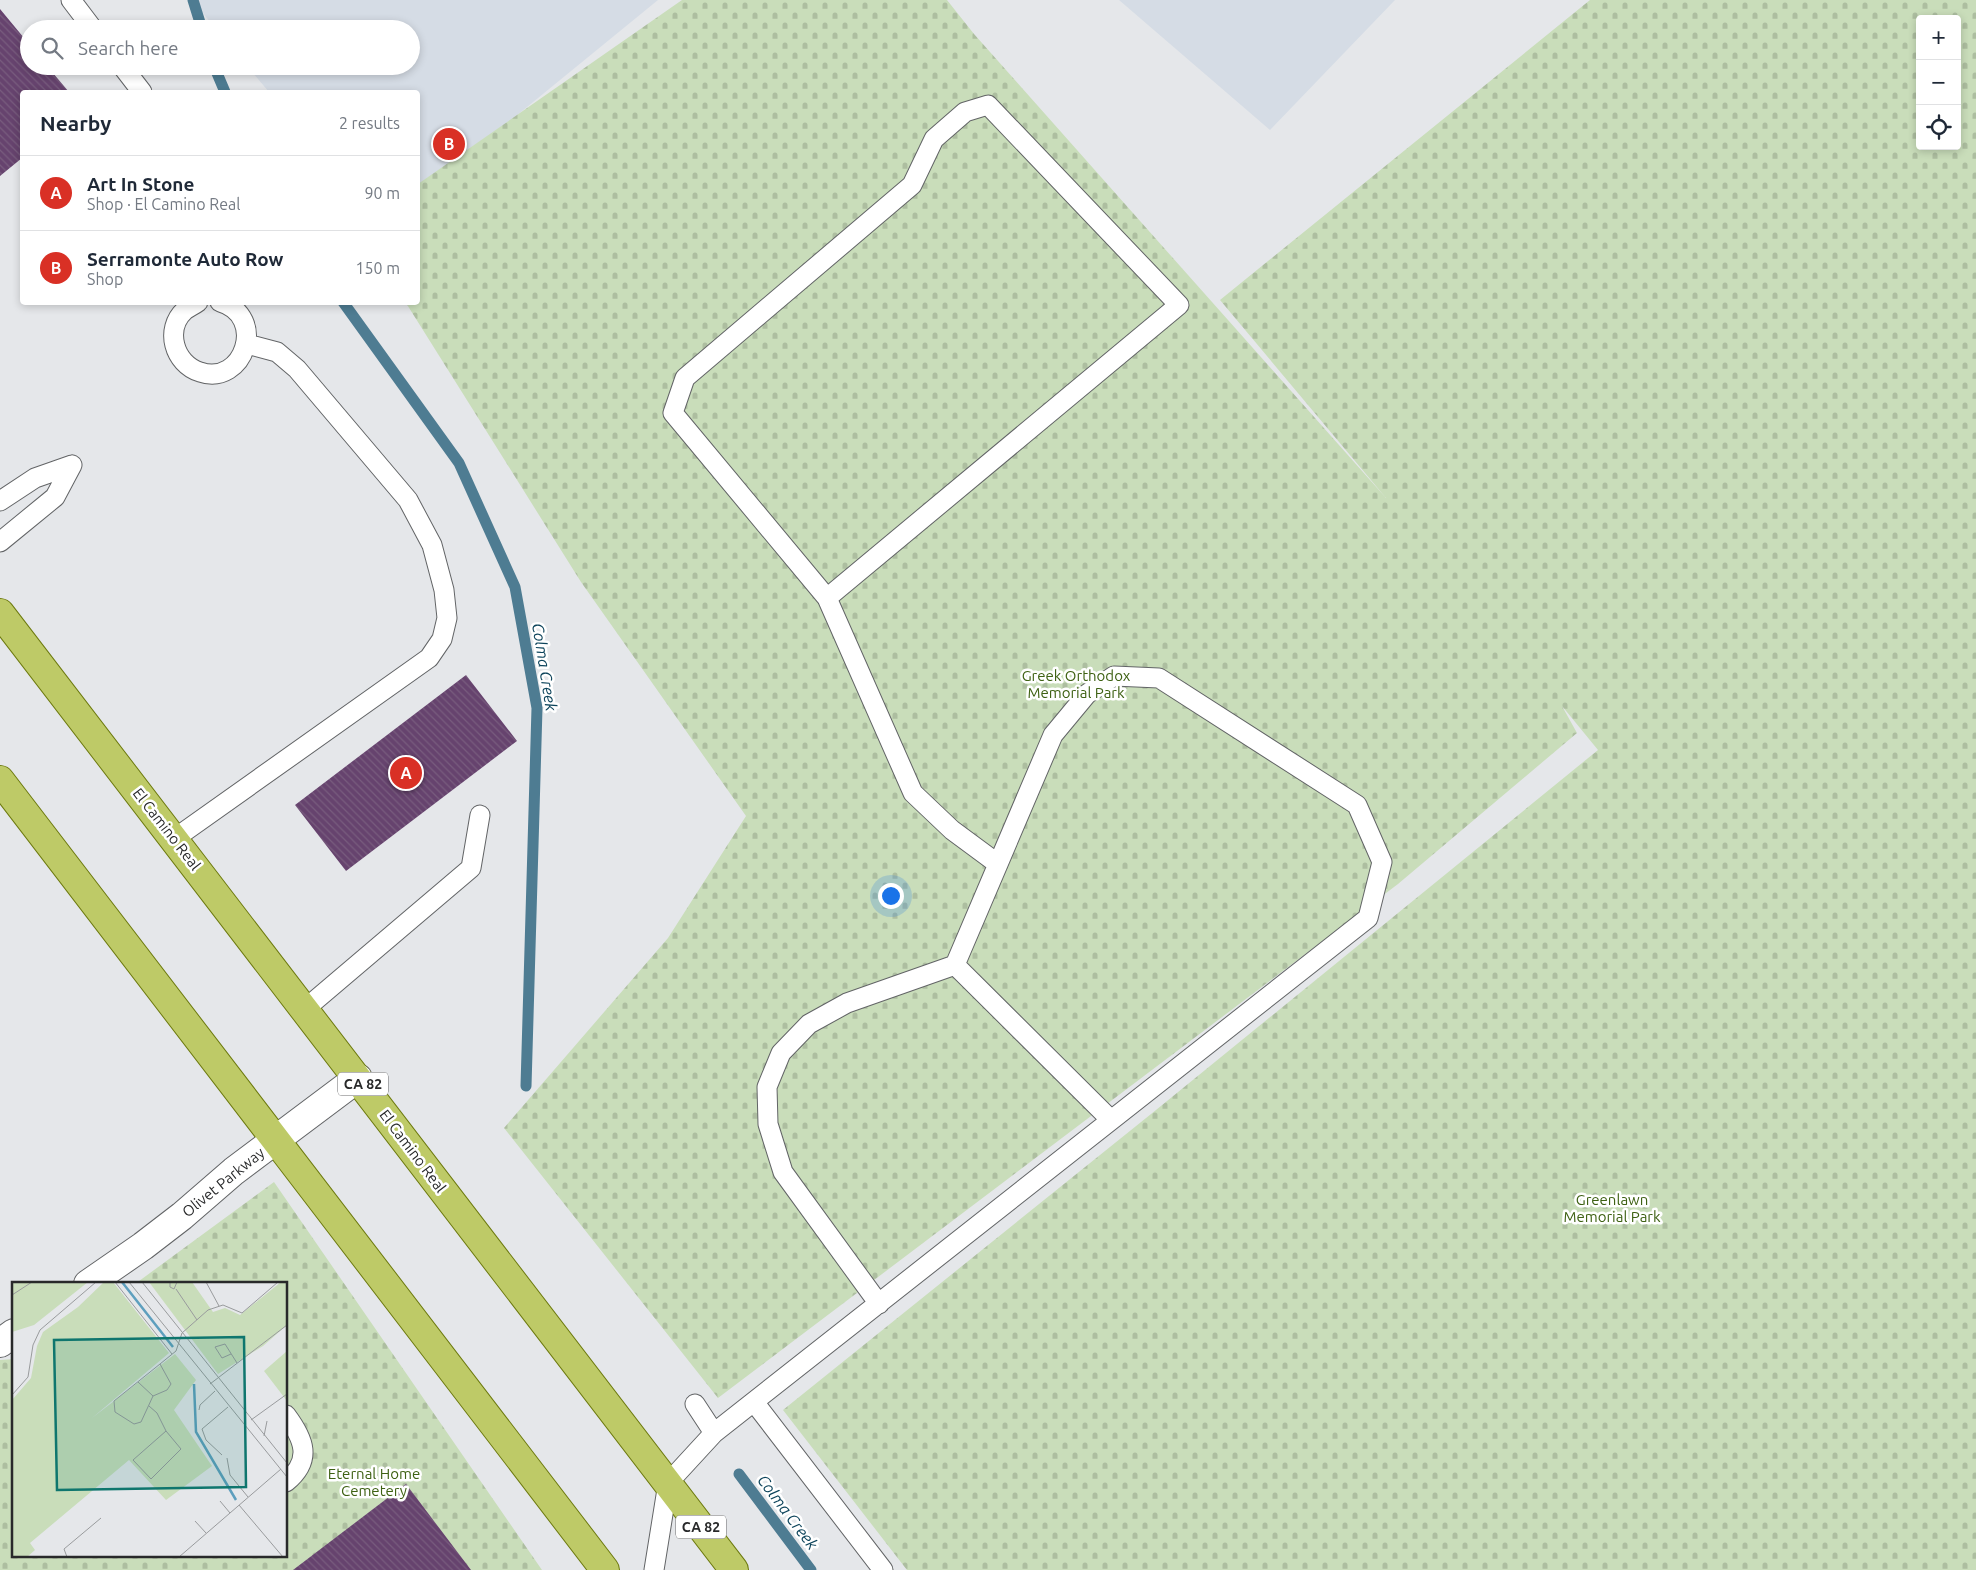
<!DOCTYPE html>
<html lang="en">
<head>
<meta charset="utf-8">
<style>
  body { margin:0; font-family:Ubuntu,sans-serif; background:#f2f2f3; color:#1f2937 }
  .controls { position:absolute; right:15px; top:15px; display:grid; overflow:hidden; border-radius:5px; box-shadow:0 2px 8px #0003 }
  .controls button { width:45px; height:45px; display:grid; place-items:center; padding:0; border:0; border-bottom:1px solid #e0e1e3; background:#fff; color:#1f2937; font:25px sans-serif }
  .you { position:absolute; left:890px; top:895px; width:18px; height:18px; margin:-12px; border:4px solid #fff; border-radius:50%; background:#1a73e8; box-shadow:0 0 0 8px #1a73e833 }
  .badge { display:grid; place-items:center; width:32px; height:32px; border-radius:50%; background:#d93025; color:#fff; font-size:16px; font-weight:700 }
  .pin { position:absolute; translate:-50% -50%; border:2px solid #fff; box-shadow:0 1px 5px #0006 }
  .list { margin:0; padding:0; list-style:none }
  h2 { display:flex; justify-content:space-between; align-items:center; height:65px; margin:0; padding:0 20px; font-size:21px }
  h2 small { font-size:16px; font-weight:400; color:#747a83 }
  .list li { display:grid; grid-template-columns:32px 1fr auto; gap:15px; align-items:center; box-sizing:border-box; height:75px; padding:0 20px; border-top:1px solid #e0e1e3 }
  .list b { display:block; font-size:19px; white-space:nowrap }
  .list p { margin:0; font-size:16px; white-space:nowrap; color:#747a83 }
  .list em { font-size:16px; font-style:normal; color:#747a83 }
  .icon { flex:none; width:28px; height:28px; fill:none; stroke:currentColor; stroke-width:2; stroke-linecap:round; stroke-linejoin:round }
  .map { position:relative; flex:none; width:1976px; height:1570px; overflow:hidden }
  .search { position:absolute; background:#fff; box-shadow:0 2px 8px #0003; left:20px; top:20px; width:400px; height:55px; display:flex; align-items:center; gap:12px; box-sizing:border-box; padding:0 18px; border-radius:28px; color:#747a83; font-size:19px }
  .panel { position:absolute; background:#fff; box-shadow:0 2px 8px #0003; left:20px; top:90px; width:400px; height:215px; border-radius:5px }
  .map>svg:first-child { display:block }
  .built { fill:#d5dce5 }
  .cemetery { fill:url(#cemetery-stones); fill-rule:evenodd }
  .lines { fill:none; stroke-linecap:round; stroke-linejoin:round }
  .stream { stroke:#4e7c92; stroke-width:11 }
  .building { fill:url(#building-back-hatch) }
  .service-casing { stroke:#626466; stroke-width:21 }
  .minor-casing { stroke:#626466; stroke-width:30 }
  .primary-casing { stroke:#6d7a0f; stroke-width:30 }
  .service { stroke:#fff; stroke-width:19 }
  .minor { stroke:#fff; stroke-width:28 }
  .primary { stroke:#beca67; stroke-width:28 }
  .labels { text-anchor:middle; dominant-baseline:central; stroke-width:5; stroke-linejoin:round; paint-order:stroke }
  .shield { fill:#fff; stroke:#68696a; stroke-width:1 }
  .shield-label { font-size:14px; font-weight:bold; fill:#28292a }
  .park-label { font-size:15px; fill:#3e6113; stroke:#fff }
  .street-label { font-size:15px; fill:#28292a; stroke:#fff }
  .water-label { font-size:16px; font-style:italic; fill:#0d445b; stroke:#fff }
  .inset-river { fill:none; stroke:#5e9fbe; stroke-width:2.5 }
  .inset-road { fill:none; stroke:#999b9d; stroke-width:1 }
  .view { fill:#0f766e; fill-opacity:0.15; stroke:#0f766e; stroke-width:2.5 }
  .inset-edge { fill:none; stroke:#28292a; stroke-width:2.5 }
</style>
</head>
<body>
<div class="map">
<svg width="1976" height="1570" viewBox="0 0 1976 1570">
  <defs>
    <pattern id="cemetery-stones" width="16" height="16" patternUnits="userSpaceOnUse" patternTransform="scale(1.25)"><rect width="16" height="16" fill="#c9ddba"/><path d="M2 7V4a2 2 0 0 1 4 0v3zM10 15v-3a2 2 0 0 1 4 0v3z" fill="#adbea0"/></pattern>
    <pattern id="building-back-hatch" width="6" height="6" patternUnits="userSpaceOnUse" patternTransform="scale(1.25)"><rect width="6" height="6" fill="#66436e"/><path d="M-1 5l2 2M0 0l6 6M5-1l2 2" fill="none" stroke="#785c7e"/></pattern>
  </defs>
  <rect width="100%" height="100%" fill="#e5e7ea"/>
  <path class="built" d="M192 0H658L418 196V92H269L247 66H411V29H216Z
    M1119 0H1395L1270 130Z"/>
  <path class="cemetery" d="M682 0H947L974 34 1386 498 1220 300 1590 0H1976V1570H907L783 1410 1156 1110 1598 750 1562 706 1577 733 1398 884 718 1398 504 1128 668 938 746 816 581 582 406 303 418 302V184ZM1920 19H1957V146H1920Z
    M274 1182 542 1570H0V1360L14 1359V1556H286V1284H135Z"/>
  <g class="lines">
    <path class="stream" d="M193 0 202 29
      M214 66 225 92
      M343 302 459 463 515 587 537 708 526 1086
      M739 1474 811 1570"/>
  </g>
  <path class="building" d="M0 9 29 44V66H47L69 92H22V158L0 176Z
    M466 675 517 741 346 871 295 805Z
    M406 1484 471 1570H293Z"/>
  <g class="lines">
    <g class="service-casing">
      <path id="service" d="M71 0 93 29
        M122 66 142 92
        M198 302C194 305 189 307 185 310 164 329 174 364 200 372 244 387 268 316 220 302
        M0 501 35 478 72 465
        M0 542 55 497 72 465
        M827 598 1179 305 988 105 965 112 934 139 912 185 685 378 673 413 827 598 913 793 952 830 998 864
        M174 839 429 658 442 639 447 618 444 590 432 545 408 500 297 369 277 352 247 344
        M955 965 1111 1120
        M305 1009 471 868 480 815
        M754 1402 883 1570
        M695 1404 714 1433
        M286 1415C304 1439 313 1460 286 1482
        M654 1570 668 1483 714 1433 1368 918 1382 862 1357 805 1159 678 1114 676 1087 694 1053 735 955 965 847 1003 809 1024 781 1053 767 1087 768 1124 783 1172 879 1304"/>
    </g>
    <g class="minor-casing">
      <path id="minor" d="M88 1284 143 1246 182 1216 234 1171 358 1078
        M0 1343 14 1333"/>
    </g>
    <g class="primary-casing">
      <path id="primary" d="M0 613 734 1570
        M0 780 605 1570"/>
    </g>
    <use href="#service" class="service"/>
    <use href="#minor" class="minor"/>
    <use href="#primary" class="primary"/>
  </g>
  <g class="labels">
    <g class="shield">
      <rect x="338" y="1072.5" width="50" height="23" rx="4"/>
      <rect x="676" y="1515.5" width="50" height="23" rx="4"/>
    </g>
    <g class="shield-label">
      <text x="363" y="1084">CA 82</text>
      <text x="701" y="1527">CA 82</text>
    </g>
    <g class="park-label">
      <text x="1076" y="675">Greek Orthodox<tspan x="1076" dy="17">Memorial Park</tspan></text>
      <text x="1612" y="1199">Greenlawn<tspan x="1612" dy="17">Memorial Park</tspan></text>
      <text x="374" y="1473">Eternal Home<tspan x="374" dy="17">Cemetery</tspan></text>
    </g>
    <g class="street-label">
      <text transform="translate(167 829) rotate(52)">El Camino Real</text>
      <text transform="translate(413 1151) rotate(53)">El Camino Real</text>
      <text transform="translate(223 1182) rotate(-39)">Olivet Parkway</text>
    </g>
    <g class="water-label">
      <text transform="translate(545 667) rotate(81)">Colma Creek</text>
      <text transform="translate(788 1512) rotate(53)">Colma Creek</text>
    </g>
  </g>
  <g transform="translate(12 1282)">
    <rect width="275" height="275" fill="#e5e7ea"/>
    <path d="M0 0H76L22 43 0 50ZM92 0H101L157 71 80 136 163 72 184 98 162 128 200 184 154 218 117 178 18 261 23 268 15 275H0V118L19 96 25 64 31 50 66 25ZM137 0H180L201 30 213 26 228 33 269 0H275V43L251 64 206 92ZM275 69V119L252 89Z" fill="#c9ddba"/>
    <path class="inset-river" d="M110 0 161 65M182 102 184 150 224 218"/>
    <path class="inset-road" d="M103 0 160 72M117 0 275 195M130 0 275 181M158 0V5L162 7 165 0M194 0 207 24M164 7 185 38M0 13 20 0M219 72 210 76 203 65 213 62 225 81M148 82 159 102 155 108 141 114 129 140 122 142 103 130 102 119 148 82 164 69 170 51 196 28 211 23 230 31 266 0M126 100 141 114M198 102 275 43M0 113 16 95 21 63 28 48 84 0M137 124 145 131 154 149 169 167 139 197 121 178 154 149M187 128 188 123 203 109M239 138 275 112M252 154 255 139M210 173 194 158 190 147 216 125M215 176 218 193 236 215M208 219 218 231M227 223 271 275M183 239 194 251M55 275 52 267 89 236M167 275 269 187"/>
    <path class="view" d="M232 55 234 205 45 208 42 58Z"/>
    <rect width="275" height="275" class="inset-edge"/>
  </g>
</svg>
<div class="controls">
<button>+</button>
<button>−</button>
<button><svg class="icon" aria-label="locate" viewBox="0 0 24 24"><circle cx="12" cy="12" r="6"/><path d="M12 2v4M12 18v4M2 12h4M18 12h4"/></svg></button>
</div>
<div class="you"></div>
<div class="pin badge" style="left:406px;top:773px">A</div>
<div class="pin badge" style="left:449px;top:144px">B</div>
<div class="search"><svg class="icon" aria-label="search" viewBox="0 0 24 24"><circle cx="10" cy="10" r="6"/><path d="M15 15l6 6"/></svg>Search here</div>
<section class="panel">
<h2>Nearby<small>2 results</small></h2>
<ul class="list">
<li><span class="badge">A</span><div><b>Art In Stone</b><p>Shop · El Camino Real</p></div><em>90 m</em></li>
<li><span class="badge">B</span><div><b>Serramonte Auto Row</b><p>Shop</p></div><em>150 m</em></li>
</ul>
</section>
</div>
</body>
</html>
